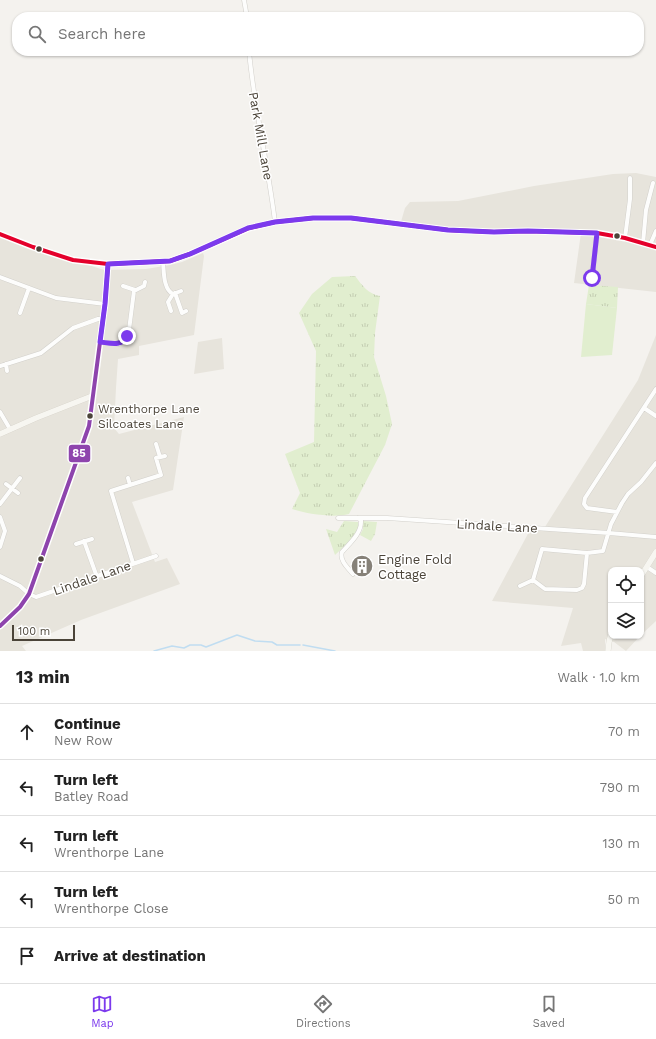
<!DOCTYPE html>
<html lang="en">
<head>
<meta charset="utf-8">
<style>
  body { margin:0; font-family:"Work Sans",sans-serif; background:#f2f2f2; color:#222 }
  .controls { position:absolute; right:12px; bottom:12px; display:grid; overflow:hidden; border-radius:8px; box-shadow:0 1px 3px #0004 }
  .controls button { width:36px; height:36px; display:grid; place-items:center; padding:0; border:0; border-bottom:1px solid #e0e0e0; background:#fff; color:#222; font:20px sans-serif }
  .scale { position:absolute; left:12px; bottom:10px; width:63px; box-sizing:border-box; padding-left:4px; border:2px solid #4b4439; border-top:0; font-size:11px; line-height:14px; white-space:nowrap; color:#4b4439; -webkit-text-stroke:3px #fff; paint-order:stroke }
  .stop { position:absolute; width:12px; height:12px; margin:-9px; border:3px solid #7c3aed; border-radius:50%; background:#fff }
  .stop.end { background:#7c3aed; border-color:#fff; box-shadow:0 1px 4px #0008 }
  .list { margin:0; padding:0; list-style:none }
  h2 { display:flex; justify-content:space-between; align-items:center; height:52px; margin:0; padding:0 16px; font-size:17px }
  h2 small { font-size:13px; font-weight:400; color:#767676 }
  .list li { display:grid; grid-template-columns:26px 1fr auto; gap:12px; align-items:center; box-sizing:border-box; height:56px; padding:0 16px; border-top:1px solid #e0e0e0 }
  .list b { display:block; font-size:15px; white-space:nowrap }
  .list p { margin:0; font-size:13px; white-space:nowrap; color:#767676 }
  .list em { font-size:13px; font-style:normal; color:#767676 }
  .icon { flex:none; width:22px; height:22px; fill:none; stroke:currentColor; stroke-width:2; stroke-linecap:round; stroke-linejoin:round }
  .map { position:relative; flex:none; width:656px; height:651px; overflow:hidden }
  .search { position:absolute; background:#fff; box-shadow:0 1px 3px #0004; left:12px; right:12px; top:12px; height:44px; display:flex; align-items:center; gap:10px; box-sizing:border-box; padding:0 14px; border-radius:16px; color:#767676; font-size:15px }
  .sheet { height:332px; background:#fff }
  nav { display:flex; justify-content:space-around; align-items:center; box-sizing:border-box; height:56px; border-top:1px solid #e0e0e0; background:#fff; font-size:11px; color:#767676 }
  nav a { display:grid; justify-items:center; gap:2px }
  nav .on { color:#7c3aed }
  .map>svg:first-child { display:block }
  .residential { fill:#e7e4dc }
  .grass { fill:url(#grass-tufts) }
  .garden { fill:#e1eecf }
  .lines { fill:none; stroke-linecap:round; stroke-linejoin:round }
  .stream { stroke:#c0ddf1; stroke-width:1.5 }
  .street-casing { stroke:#d2d0cb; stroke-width:5 }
  .secondary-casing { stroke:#d3cfc5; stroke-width:6 }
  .street { stroke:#fdfdfc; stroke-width:4 }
  .secondary { stroke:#f7f6f1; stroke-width:5.5 }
  .bus-1-casing { stroke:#fff; stroke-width:7 }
  .bus-2-casing { stroke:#fff; stroke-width:7 }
  .bus-1 { stroke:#e4002b; stroke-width:4 }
  .bus-2 { stroke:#8e44ad; stroke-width:4 }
  .route { stroke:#7c3aed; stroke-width:5 }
  .bus-dot { fill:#4b4439; stroke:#fff; stroke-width:1.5 }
  .labels { text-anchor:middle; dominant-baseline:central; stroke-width:3; stroke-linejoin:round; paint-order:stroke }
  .bus-label { font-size:12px; fill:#4b4439; stroke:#fff; text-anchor:start }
  .street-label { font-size:13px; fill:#4b4439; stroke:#fff }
  .poi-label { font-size:13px; fill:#4b4439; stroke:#fff; text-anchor:start }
  .line-badge { stroke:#fff; stroke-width:1.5 }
  .badge-label { font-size:11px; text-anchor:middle; font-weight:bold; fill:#fff }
</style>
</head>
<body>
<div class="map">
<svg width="656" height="651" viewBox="0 0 656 651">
  <defs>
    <pattern id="grass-tufts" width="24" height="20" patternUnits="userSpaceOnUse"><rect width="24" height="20" fill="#e1eecf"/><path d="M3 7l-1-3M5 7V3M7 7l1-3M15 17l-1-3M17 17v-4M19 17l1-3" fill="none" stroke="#c3cdb2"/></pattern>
  </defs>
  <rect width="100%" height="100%" fill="#f4f2ee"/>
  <path class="residential" d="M636 173 656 177V292L574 283 581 233 494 232 400 225 405 208 410 202 458 201 534 186 613 174Z
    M0 234 73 260 104 270 146 269 170 265 182 262 203 253 204 256 194 335 139 346V355L118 359 116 388 114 428 119 434 184 417 173 490 132 502 155 562 167 558 180 584 81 620 22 646 26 651H0Z
    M656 335V621L641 635V570H611V636H640L626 651 614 642 605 639V651H583L581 643 561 646 573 608 492 601 530 530H543L638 380Z
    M222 338 224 369 194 374 198 342Z"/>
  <path class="grass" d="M355 276C362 285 368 294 380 296L375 333 374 357 386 396 392 424 385 445 349 514C334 518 307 514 292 509L300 493 285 454 314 442 316 351 299 313 312 294 332 277Z
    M589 285 618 287 617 308 586 304Z
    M344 521 358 522V529L352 539 335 555 326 529 337 532Z
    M363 521 377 522 375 534 371 541 360 535 363 529Z"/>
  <path class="garden" d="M586 304 617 308 612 355 581 357Z"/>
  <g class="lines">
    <path class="stream" d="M303 645 335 651
      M154 651 172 646 184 648 190 645H201L206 647 237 635 255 641 272 642 277 645H300"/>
    <g class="street-casing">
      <path id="street" d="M244 0 247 17
        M249 51C254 108 268 164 275 222
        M625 238 630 199V178
        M643 243 646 210 653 183
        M650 245 656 231
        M163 262C164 271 163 289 173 294L181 291
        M0 277 56 298 105 304
        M593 283 592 278 597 233
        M123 286 135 290
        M175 293 182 313 186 311
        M171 311 168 302 173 294
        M20 313 29 288
        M99 342 119 344 125 340 129 330 134 291 144 286 145 282
        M6 364 7 371
        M0 366 41 353 73 328 98 319H103
        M644 408 656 416
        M0 412 10 429
        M156 444 160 457
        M128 478 130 485
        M6 484 18 493
        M0 504 20 478
        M617 512 587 508 584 504 585 498 656 389
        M0 517 5 531 0 547
        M338 518H387L609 533 656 537
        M84 541 97 577
        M76 544 92 539
        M587 553 584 584 582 588 577 590 545 589 533 580 542 549 587 553 603 551 611 524 622 503 628 494 641 482 656 463
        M133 563 111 491 161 475 156 458 165 456
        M647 567 656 573
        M353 574C348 568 339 560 342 552 350 543 362 533 361 520L358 518
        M0 576 20 586 29 594 36 597 156 556
        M520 586 533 580"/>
    </g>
    <g class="secondary-casing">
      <path id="secondary" d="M0 234 33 247 73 260 108 264 170 261 190 254 249 228 275 222 313 218H351L448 230 494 232 528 231 597 233 625 238 656 247
        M0 434 36 418 92 396
        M641 576 656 552
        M0 626 20 607 29 594 89 426 105 304 108 264
        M608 651 609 642 611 634"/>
    </g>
    <use href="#street" class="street"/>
    <use href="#secondary" class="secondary"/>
    <g class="bus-1-casing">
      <path id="bus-1" d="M0 234 33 247 73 260 108 264 170 261 190 254 249 228 275 222 313 218H351L448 230 494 232 528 231 597 233 625 238 656 247"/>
    </g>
    <g class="bus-2-casing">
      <path id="bus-2" d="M0 626 20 607 29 594 89 426 105 304 108 264"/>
    </g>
    <use href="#bus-1" class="bus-1"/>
    <use href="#bus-2" class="bus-2"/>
  </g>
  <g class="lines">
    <path class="route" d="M127 336C122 347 110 343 100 342L105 304 108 264 170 261 190 254 248 228 275 222 313 218H351L448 230 494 232 528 231 597 233 592 278"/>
  </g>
  <defs>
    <g id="building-disc" transform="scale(1.15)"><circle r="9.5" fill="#868178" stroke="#fff"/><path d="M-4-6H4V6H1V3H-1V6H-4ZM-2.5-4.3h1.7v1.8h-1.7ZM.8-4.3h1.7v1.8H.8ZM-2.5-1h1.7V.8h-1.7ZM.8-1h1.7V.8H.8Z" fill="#fff"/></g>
  </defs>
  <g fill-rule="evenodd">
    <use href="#building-disc" x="362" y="566"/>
  </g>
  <g class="bus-dot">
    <circle cx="617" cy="236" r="3.5"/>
    <circle cx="39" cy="249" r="3.5"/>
    <circle cx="90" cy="416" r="3.5"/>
    <circle cx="41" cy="559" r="3.5"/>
  </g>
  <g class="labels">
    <g class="bus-label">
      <text x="98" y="409">Wrenthorpe Lane<tspan x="98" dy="15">Silcoates Lane</tspan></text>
    </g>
    <g class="street-label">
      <text transform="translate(261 136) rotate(80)">Park Mill Lane</text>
      <text transform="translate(497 526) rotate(3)">Lindale Lane</text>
      <text transform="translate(92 578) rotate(-19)">Lindale Lane</text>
    </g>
    <g class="poi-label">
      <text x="378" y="559">Engine Fold<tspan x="378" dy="15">Cottage</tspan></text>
    </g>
  </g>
  <rect class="line-badge" x="68" y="444" width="23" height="19" rx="4" fill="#8e44ad"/>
  <g class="badge-label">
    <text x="79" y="457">85</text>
  </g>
</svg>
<div class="controls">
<button><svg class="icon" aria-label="locate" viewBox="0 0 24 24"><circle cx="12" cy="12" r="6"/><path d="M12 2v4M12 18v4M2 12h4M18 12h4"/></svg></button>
<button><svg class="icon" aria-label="layers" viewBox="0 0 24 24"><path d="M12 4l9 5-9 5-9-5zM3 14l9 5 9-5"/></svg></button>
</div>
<div class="scale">100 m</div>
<div class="stop" style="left:592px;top:278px"></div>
<div class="stop end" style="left:127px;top:336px"></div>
<div class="search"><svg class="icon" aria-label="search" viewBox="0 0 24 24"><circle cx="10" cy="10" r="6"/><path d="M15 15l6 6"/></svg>Search here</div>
</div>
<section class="sheet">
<h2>13 min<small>Walk · 1.0 km</small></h2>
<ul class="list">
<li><svg class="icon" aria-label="ahead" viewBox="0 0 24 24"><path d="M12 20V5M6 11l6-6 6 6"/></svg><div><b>Continue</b><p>New Row</p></div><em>70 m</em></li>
<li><svg class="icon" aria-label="left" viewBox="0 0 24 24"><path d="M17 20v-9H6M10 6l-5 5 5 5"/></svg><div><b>Turn left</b><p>Batley Road</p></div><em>790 m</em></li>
<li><svg class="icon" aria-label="left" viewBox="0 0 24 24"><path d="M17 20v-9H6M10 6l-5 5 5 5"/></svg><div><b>Turn left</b><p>Wrenthorpe Lane</p></div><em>130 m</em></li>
<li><svg class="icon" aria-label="left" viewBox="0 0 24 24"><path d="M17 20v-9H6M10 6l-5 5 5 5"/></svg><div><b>Turn left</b><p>Wrenthorpe Close</p></div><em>50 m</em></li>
<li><svg class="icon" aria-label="arrive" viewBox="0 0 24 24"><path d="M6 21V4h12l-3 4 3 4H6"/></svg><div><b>Arrive at destination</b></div></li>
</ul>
</section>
<nav>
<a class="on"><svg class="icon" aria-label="map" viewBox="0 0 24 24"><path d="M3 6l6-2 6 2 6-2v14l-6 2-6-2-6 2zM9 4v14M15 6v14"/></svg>Map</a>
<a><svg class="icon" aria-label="directions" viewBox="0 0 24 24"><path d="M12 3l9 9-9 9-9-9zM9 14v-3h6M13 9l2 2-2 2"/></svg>Directions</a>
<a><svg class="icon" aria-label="saved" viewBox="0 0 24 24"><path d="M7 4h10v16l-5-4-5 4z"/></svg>Saved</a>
</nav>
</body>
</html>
